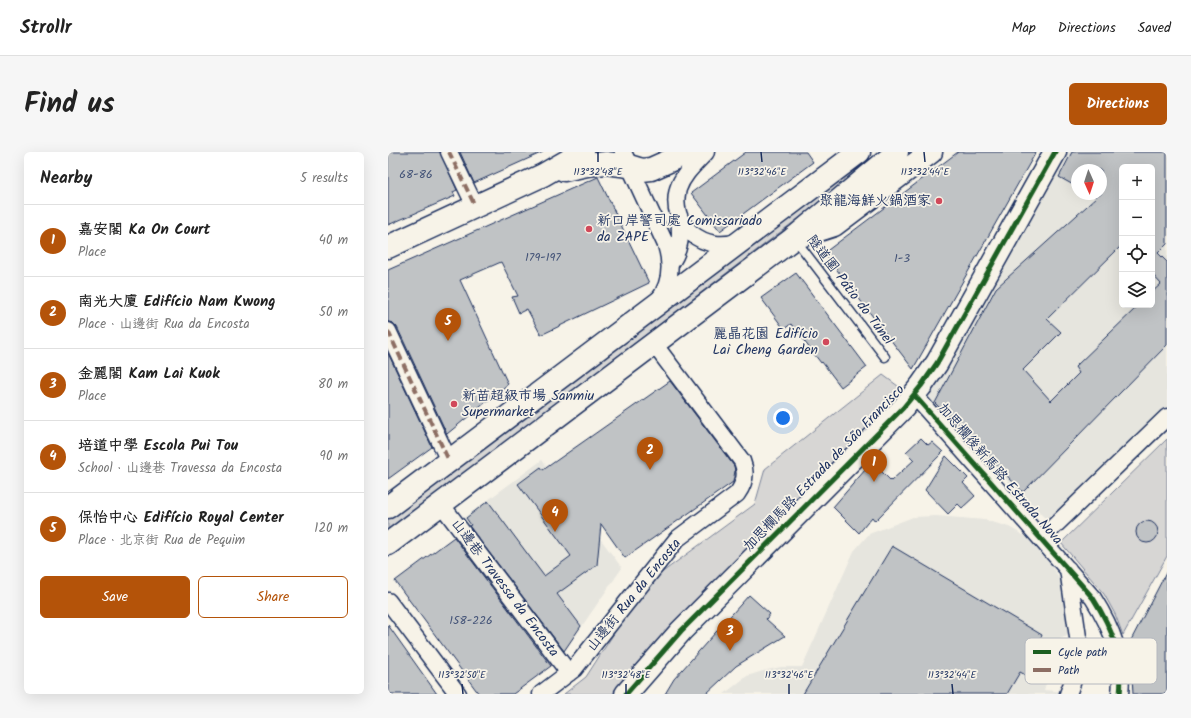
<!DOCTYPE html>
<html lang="en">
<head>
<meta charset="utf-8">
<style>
  body { margin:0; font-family:Kalam,"LXGW WenKai TC",sans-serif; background:#f6f6f6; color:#222 }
  .controls { position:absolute; right:12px; top:12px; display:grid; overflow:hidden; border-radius:6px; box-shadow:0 4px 16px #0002 }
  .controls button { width:36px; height:36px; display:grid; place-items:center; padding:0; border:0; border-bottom:1px solid #e0e0e0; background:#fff; color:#222; font:20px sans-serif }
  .compass { position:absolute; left:683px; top:12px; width:36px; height:36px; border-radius:50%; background:#fff; box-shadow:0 4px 16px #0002; rotate:177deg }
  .you { position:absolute; left:395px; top:266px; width:14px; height:14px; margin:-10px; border:3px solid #fff; border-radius:50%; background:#1a73e8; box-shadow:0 0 0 6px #1a73e833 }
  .badge { display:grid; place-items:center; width:26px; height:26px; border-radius:50%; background:#b45309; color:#fff; font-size:13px; font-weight:700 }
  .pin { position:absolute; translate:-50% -33px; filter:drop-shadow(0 1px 2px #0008) }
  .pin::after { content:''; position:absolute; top:21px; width:14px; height:12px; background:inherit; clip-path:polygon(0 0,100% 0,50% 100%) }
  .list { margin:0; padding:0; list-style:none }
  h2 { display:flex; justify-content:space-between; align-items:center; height:52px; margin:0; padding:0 16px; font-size:17px }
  h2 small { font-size:13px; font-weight:400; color:#767676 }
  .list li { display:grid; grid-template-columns:26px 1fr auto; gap:12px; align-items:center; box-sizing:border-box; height:72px; padding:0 16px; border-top:1px solid #e0e0e0 }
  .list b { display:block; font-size:15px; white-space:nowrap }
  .list p { margin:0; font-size:13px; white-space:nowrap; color:#767676 }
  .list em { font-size:13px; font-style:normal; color:#767676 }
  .actions { display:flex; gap:8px; padding:12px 16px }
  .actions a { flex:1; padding:9px 0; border:1px solid #b45309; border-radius:6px; text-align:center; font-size:14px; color:#b45309 }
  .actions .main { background:#b45309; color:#fff }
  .icon { flex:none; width:22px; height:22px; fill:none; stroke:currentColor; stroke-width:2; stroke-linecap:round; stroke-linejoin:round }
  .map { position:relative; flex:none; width:779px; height:542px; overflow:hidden; border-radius:6px }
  header { display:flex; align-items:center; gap:24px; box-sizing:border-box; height:56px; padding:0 20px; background:#fff; border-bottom:1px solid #e0e0e0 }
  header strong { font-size:19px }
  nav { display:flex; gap:22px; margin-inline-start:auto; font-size:14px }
  .intro { display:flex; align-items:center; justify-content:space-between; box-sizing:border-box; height:96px; padding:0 24px }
  h1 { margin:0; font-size:28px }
  .button { padding:10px 18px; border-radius:6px; background:#b45309; color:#fff; font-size:14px; font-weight:700 }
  main { display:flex; gap:24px; padding:0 24px }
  aside { flex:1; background:#fff; border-radius:6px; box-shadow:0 4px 16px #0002 }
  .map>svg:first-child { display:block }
  .built { fill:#e6e5de; fill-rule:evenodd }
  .green { fill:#d7d6d4; stroke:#798299 }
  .building { fill:#c0c3c5; stroke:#1b2f5e; fill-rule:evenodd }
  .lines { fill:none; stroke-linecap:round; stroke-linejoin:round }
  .lane-casing { stroke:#1b2f5e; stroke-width:11 }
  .street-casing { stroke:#1b2f5e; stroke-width:19 }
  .secondary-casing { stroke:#1b2f5e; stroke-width:25 }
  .primary-casing { stroke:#1b2f5e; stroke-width:25 }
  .lane { stroke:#f7f3e8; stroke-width:8 }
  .street { stroke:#f7f3e8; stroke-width:16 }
  .secondary { stroke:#f7f3e8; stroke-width:22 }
  .primary { stroke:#f7f3e8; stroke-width:22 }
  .quiet { stroke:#8d6e63; stroke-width:4; stroke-dasharray:8 4; stroke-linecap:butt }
  .cycleway-casing { stroke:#f7f3e8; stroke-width:8 }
  .cycleway { stroke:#1b5e20; stroke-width:5 }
  .ticks { fill:none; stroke:#1b2f5e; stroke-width:1.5 }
  .poi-dot { fill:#d1495b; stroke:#f7f3e8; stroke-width:1.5 }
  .labels { text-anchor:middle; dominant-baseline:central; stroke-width:3.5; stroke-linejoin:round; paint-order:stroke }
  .number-label { font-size:12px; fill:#445478 }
  .poi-label { font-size:14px; fill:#1b2f5e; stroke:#f7f3e8; text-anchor:end }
  .street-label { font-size:14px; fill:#1b2f5e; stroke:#f7f3e8 }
  .key { fill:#f7f3e8; stroke:#b5b8bf; stroke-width:1 }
  .key-label { font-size:11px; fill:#1b2f5e }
  .ticks-label { font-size:10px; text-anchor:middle; fill:#1b2f5e; stroke:#f7f3e8; stroke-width:3.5; stroke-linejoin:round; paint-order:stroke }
</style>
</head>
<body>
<header>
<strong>Strollr</strong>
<nav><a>Map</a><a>Directions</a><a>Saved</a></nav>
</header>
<div class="intro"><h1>Find us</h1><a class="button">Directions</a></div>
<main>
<aside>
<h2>Nearby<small>5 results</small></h2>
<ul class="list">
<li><span class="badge">1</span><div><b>嘉安閣 Ka On Court</b><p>Place</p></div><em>40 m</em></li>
<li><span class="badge">2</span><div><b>南光大廈 Edifício Nam Kwong</b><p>Place · 山邊街 Rua da Encosta</p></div><em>50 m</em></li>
<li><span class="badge">3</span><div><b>金麗閣 Kam Lai Kuok</b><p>Place</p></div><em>80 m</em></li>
<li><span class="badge">4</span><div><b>培道中學 Escola Pui Tou</b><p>School · 山邊巷 Travessa da Encosta</p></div><em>90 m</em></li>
<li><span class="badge">5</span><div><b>保怡中心 Edifício Royal Center</b><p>Place · 北京街 Rua de Pequim</p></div><em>120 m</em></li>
</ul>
<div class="actions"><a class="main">Save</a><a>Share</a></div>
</aside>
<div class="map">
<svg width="779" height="542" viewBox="0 0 779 542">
  <rect width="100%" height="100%" fill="#f7f3e8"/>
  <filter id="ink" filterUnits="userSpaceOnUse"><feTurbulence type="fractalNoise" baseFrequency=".025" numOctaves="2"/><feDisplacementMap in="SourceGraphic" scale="8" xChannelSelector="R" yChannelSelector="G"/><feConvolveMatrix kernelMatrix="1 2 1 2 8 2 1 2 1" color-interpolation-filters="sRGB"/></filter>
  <g filter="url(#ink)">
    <path class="built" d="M675 0H779V254L758 285 665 374 539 249ZM734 15H764V153H734ZM689 18H713V42H689Z
      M154 308 234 416 174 503 73 368Z
      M548 364 597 368 621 375 642 387 662 410 676 435 682 483 661 491 663 508 660 525 656 538 676 540 675 542H336L359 524 375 519 393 515H414L466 399 481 382 525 365Z"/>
    <path class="green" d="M480 10 483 13 428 53 0 379V365L454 22Z
      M495 223 518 240 230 542H176L198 525 257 433 367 352 377 317Z
      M779 287V404L735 483 727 462 716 442 673 391Z"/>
    <path class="building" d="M0 0H52L69 38 65 40 67 44 0 73Z
      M72 0H155L86 31Z
      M358 0H418L425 10 332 79 303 41Z
      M570 0H648L525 217 436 101Z
      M684 0H779V92L770 101 779 110V193L635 340 547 251 608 136 709 45 702 42H713V18H689V35L671 25ZM734 15H764V122L773 132 764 140V153H751L687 215 691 221 663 249 635 218 673 180 659 167 734 93Z
      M210 25 261 131 153 183 139 157 131 161 124 145 130 144 113 110 72 128 120 232 59 282 9 175 5 171 0 170V118Z
      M408 121 479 215 453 235 434 210 433 211 403 172 396 177 373 146Z
      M0 201 44 295 0 327Z
      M282 229 346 314 347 319 345 330 237 406 213 372 209 413 169 442 193 474 176 499 81 374 83 373 78 366 100 349 156 424 183 404 130 332 153 315 155 318Z
      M533 286 540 293 544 290 555 300 487 369 484 365 471 381 445 355 484 310 503 329 526 308 518 300Z
      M558 304 580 326 575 331 587 344 574 356 570 352 560 362 537 338Z
      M748 380a11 11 0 1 1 22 0a11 11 0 1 1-22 0Z
      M66 385 163 514 125 542H91L7 429Z
      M504 394 654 483 648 497 657 503 645 527 632 520 619 542H415Z
      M779 419V542H745L742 490Z
      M361 443 382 462 378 467 397 484 348 514 318 542H277L286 527Z
      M0 473 49 542H0Z"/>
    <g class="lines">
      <g class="lane-casing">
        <path id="lane" d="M407 87 497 205"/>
      </g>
      <g class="street-casing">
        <path id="street" d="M61 0 87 54
          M235 0 278 93C284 112 283 132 270 149
          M318 0C308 11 295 22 290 37 280 74 317 102 351 89
          M282 112C293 97 293 84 291 66
          M0 179 61 309
          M526 243 705 446C724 476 736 506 732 542
          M53 352 181 521
          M653 387 779 265
          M680 417 691 492 690 515 680 542
          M0 449 70 542
          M153 542 186 517 289 387 349 342C357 331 359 321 354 309L266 192"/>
      </g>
      <g class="secondary-casing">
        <path id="secondary" d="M176 18 199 13 218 11 241 14 254 18 263 17 301 0
          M406 86 446 73 543 0
          M0 95 155 23 195 0
          M238 542 293 479 515 256 533 234 549 211 667 0"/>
      </g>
      <g class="primary-casing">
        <path id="primary" d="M0 355 471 0
          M0 392 406 86 509 0"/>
      </g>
      <use href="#lane" class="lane"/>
      <use href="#street" class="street"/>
      <use href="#secondary" class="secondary"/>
      <use href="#primary" class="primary"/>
      <path class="quiet" d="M61 0 87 54
        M0 179 61 309"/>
      <g class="cycleway-casing">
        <path id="cycleway" d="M526 243 705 446C724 476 736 506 732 542
          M238 542 293 479 515 256 533 234 549 211 667 0"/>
      </g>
      <use href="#cycleway" class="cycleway"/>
    </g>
  </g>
  <path class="ticks" d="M210 0V10M373 0 374 10M536 0 537 10M74 532 75 542M238 532V542M401 532V542M564 532 565 542"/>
  <g class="poi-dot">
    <circle cx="551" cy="49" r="4"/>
    <circle cx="201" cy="77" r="4"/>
    <circle cx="438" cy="190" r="4"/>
    <circle cx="66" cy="252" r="4"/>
  </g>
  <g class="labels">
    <g class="number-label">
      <text x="28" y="22">68-86</text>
      <text x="155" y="105">179-197</text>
      <text x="514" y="106">1-3</text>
      <text x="83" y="468">158-226</text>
    </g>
    <g class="poi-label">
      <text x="543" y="49">聚龍海鮮火鍋酒家</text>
      <text x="209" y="69" text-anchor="start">新口岸警司處 Comissariado<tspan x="209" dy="16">da ZAPE</tspan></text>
      <text x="430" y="182">麗晶花園 Edifício<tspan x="430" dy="16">Lai Cheng Garden</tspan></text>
      <text x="74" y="244" text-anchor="start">新苗超級市場 Sanmiu<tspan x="74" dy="16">Supermarket</tspan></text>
    </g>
    <g class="street-label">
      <text transform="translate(462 138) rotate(53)">隧道圍 Pátio do Túnel</text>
      <text transform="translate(436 316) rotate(-46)">加思欄馬路 Estrada de São Francisco</text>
      <text transform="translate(612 322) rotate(49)">加思欄後新馬路 Estrada Nova</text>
      <text transform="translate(117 436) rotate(53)">山邊巷 Travessa da Encosta</text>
      <text transform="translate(246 443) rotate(-51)">山邊街 Rua da Encosta</text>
    </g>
  </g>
  <rect x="637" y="486" width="132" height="46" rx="6" class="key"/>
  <rect x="645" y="498" width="18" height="4" fill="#1b5e20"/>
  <rect x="645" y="516" width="18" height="4" fill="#8d6e63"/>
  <g class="key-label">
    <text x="670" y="504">Cycle path</text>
    <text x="670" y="522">Path</text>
  </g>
  <g class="ticks-label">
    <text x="210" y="23">113°32'48"E</text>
    <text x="374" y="23">113°32'46"E</text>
    <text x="537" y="23">113°32'44"E</text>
    <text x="74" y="526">113°32'50"E</text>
    <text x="238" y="526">113°32'48"E</text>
    <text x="401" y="526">113°32'46"E</text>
    <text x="564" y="526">113°32'44"E</text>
  </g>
</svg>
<div class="controls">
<button>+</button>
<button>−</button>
<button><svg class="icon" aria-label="locate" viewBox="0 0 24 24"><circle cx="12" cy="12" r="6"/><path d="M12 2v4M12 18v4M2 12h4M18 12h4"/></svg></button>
<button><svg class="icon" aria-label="layers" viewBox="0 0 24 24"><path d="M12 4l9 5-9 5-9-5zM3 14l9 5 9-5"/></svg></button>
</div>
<svg class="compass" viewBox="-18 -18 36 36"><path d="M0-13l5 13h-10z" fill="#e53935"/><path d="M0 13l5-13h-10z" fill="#767676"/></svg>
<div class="you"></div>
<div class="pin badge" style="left:486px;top:330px">1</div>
<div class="pin badge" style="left:262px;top:318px">2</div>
<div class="pin badge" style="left:342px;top:499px">3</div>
<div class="pin badge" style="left:167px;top:380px">4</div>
<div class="pin badge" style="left:60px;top:189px">5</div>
</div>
</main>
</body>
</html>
